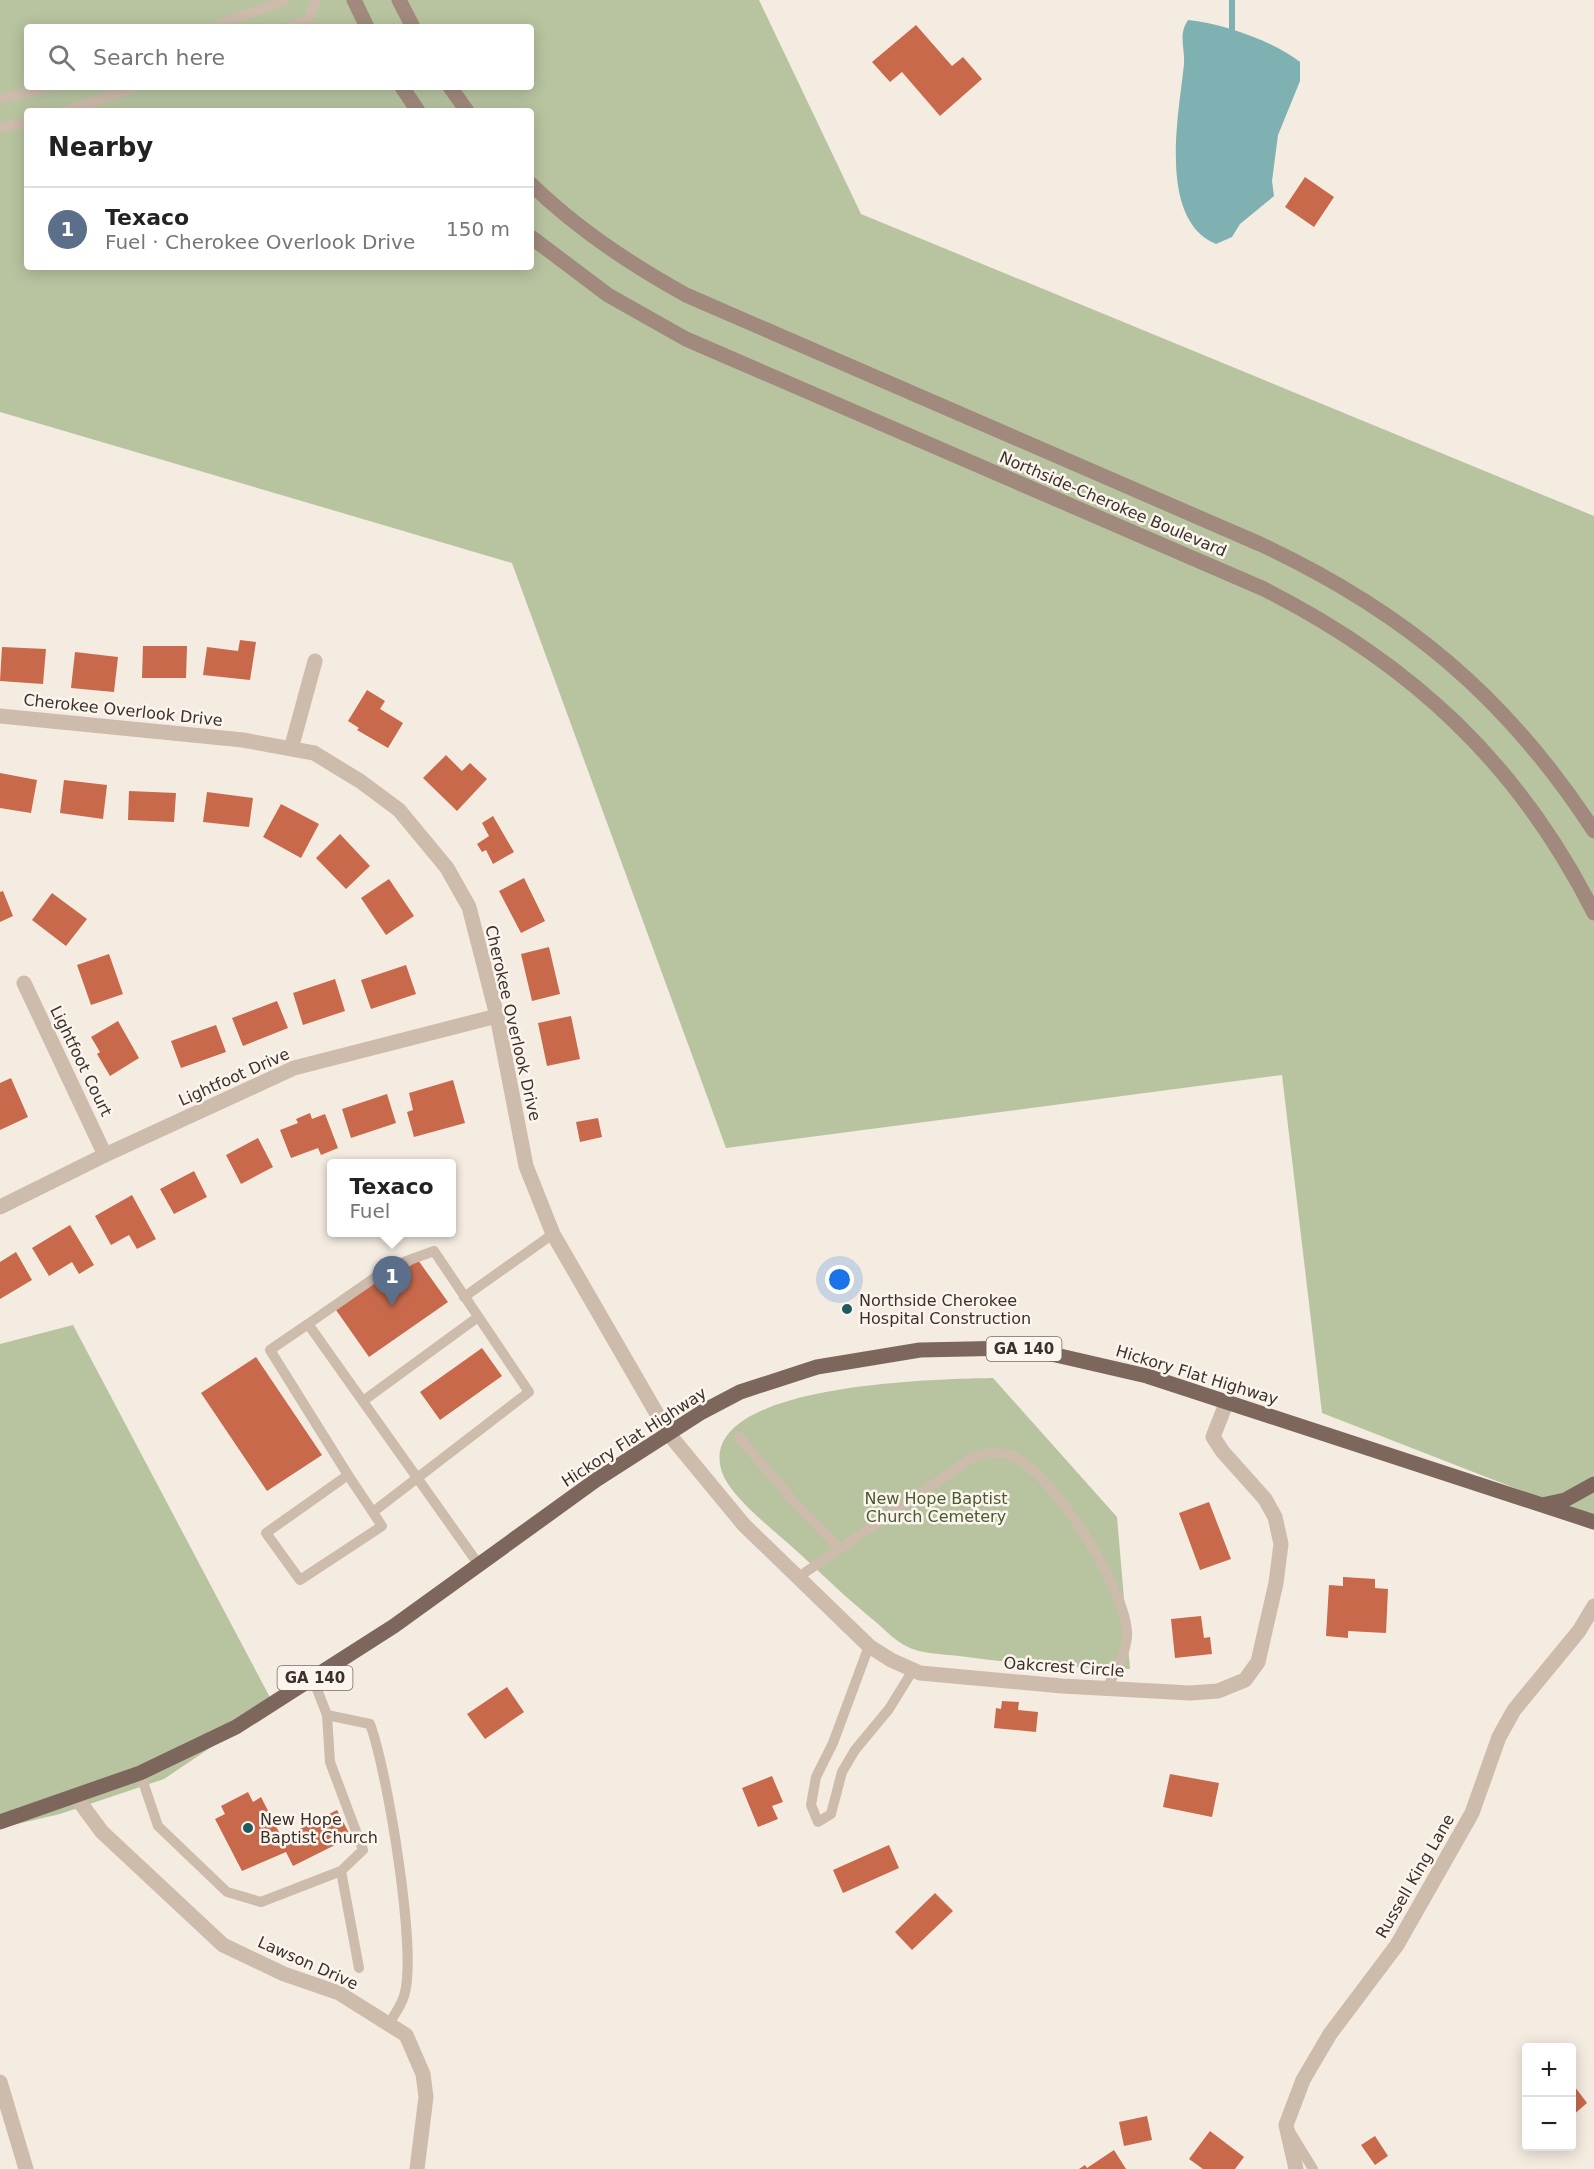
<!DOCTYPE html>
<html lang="en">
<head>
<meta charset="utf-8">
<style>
  body { margin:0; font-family:"DejaVu Sans",sans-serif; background:#f6f6f6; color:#222 }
  .controls { position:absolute; right:18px; bottom:18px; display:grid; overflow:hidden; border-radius:6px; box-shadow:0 3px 15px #0003 }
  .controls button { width:54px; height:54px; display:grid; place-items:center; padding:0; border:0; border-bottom:2px solid #e0e0e0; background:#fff; color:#222; font:30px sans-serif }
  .you { position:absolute; left:840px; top:1280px; width:21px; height:21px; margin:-15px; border:4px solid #fff; border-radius:50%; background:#1a73e8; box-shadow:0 0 0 9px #1a73e833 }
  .badge { display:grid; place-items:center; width:39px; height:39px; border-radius:50%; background:#1f5a5e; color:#fff; font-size:20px; font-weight:700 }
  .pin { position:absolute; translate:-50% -50px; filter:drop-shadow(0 2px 3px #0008) }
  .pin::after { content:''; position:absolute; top:32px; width:21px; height:18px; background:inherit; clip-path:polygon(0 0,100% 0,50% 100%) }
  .popup { position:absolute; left:327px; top:1159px; width:129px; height:78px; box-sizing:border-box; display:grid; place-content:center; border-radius:6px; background:#fff; filter:drop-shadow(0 2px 4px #0005); font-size:20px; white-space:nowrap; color:#767676 }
  .popup b { font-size:22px; color:#222 }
  .popup::after { content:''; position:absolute; left:50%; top:100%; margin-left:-12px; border:12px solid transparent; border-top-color:#fff }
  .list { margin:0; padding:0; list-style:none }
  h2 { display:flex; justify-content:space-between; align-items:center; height:78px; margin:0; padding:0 24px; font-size:26px }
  h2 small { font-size:20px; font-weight:400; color:#767676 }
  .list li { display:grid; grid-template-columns:39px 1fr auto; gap:18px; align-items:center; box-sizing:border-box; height:84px; padding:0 24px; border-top:2px solid #e0e0e0 }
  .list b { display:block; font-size:22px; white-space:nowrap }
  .list p { margin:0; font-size:20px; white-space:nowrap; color:#767676 }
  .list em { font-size:20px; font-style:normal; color:#767676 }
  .icon { flex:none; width:33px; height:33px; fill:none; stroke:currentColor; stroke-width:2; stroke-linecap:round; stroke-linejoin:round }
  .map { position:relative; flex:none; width:1594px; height:2169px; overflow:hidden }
  .search { position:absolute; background:#fff; box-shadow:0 3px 15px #0003; left:24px; top:24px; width:510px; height:66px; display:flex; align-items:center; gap:15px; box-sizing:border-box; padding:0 21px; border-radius:6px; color:#767676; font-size:22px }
  .panel { position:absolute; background:#fff; box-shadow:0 3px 15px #0003; left:24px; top:108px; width:510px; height:162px; border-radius:6px }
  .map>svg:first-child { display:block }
  .green { fill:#b8c4a0; fill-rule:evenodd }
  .water { fill:#7fb0b2 }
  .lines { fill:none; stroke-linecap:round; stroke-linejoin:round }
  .stream { stroke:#7fb0b2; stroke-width:6 }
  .building { fill:#c8694b }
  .lane { stroke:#cdbbac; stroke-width:10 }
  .street { stroke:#cdbbac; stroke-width:15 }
  .secondary { stroke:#a18a7d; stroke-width:15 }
  .primary { stroke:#7d675c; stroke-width:15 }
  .poi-dot { fill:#1f5a5e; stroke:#fbf5ee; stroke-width:2 }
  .labels { text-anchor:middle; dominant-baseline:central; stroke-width:5; stroke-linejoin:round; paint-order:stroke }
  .shield { fill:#fbf5ee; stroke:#756b66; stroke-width:1.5 }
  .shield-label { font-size:15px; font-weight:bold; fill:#3b302b }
  .street-label { font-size:16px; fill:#3b302b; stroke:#fbf5ee }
  .poi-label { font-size:16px; fill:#3b302b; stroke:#fbf5ee; text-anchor:start }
  .park-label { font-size:16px; fill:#4a5a2e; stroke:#fbf5ee }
</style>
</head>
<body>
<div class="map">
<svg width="1594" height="2169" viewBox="0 0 1594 2169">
  <rect width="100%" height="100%" fill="#f4ebe1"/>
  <path class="green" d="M0 0H759L861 214 1594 516V1519L1322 1413 1282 1075 726 1148 512 563 0 412ZM27 27H531V87H27ZM27 111H531V267H27Z
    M73 1325 274 1705 164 1779 60 1814 0 1828V1344Z
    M993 1378 1117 1517 1130 1669C1073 1668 1016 1664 959 1656 943 1654 920 1654 906 1646 896 1641 886 1631 877 1623 847 1599 819 1571 790 1545 771 1528 730 1496 722 1472 692 1382 944 1379 993 1378Z"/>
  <path class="water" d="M1188 20C1222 23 1273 41 1300 62V81L1278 135 1272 181 1274 196 1240 224 1232 237 1216 244C1157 219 1179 114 1184 64 1185 47 1178 35 1188 20Z"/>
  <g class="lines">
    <path class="stream" d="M1232 30V0"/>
  </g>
  <path class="building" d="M916 25 952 66 963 57 982 79 940 116 902 72 890 82 872 62Z
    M1305 177 1334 197 1314 227 1285 207Z
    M240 640 256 642 250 680 203 675 207 647 238 651Z
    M143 646H187L186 678H142Z
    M2 647 46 649 43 684 0 681Z
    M75 652 118 657 114 692 71 688Z
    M367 690 385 701 380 709 403 723 388 748 357 730 359 728 348 721Z
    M446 755 462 771 470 763 487 779 457 811 423 778Z
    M0 773 37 780 31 813 0 808Z
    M64 780 107 785 103 819 60 813Z
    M129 791 176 793 174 822 128 820Z
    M207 792 253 798 249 827 203 822Z
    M281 804 319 824 301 858 263 837Z
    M493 816 514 852 493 864 486 850 482 852 477 844 489 836 482 823Z
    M340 834 370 866 346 889 316 858Z
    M524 878 545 921 521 933 499 891Z
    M389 879 414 916 386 935 361 898Z
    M3 891 13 916 0 922V892Z
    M52 893 87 919 66 946 32 920Z
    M549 947 560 994 532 1001 521 954Z
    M109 954 123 994 91 1005 77 965Z
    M406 965 416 994 371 1009 361 980Z
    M335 979 345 1011 303 1025 293 993Z
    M277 1001 288 1028 243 1046 232 1018Z
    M571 1016 580 1059 547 1066 538 1023Z
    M118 1021 139 1058 110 1076 97 1054 100 1052 91 1037Z
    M216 1025 226 1052 181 1068 171 1041Z
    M11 1078 28 1117 0 1130V1083Z
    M453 1080 465 1123 414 1137 407 1112 413 1110 409 1093Z
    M387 1094 396 1123 351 1138 342 1109Z
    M310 1113 312 1119 325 1114 338 1148 321 1155 318 1148 291 1158 280 1130 298 1123 296 1119Z
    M598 1118 602 1137 580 1142 576 1122Z
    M258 1138 273 1167 241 1184 226 1155Z
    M194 1171 207 1197 174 1214 160 1189Z
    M132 1195 156 1239 137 1249 129 1235 111 1245 95 1216Z
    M70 1225 94 1265 79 1274 72 1262 49 1276 32 1248Z
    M16 1252 32 1280 0 1299V1262Z
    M418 1260 448 1302 369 1357 336 1310 389 1273 393 1278Z
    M482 1348 502 1376 440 1420 420 1392Z
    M256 1357 322 1455 267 1491 201 1393Z
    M1209 1502 1231 1559 1200 1570 1179 1513Z
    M1343 1577 1375 1579V1588L1388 1589 1386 1633 1348 1631V1638L1326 1636 1329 1585 1343 1586Z
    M1201 1616 1204 1638 1210 1637 1212 1654 1175 1658 1171 1619Z
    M507 1687 524 1712 485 1739 467 1714Z
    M1002 1701 1019 1702 1018 1710 1038 1712 1036 1732 994 1728 996 1708 1001 1709Z
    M1170 1774 1219 1783 1212 1817 1163 1807Z
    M772 1776 783 1802 772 1806 778 1819 758 1827 742 1788Z
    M248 1792 253 1802 261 1797 282 1838 337 1810 351 1837 293 1866 286 1852 242 1871 215 1819 225 1814 221 1806Z
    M889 1845 899 1868 843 1893 833 1870Z
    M935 1893 953 1911 912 1950 895 1932Z
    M1572 2083 1587 2103 1572 2116Z
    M1147 2116 1152 2140 1124 2146 1119 2122Z
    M1210 2131 1244 2157 1235 2169H1203L1189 2159Z
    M1375 2136 1388 2156 1375 2165 1361 2145Z
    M1114 2150 1126 2169H1079L1085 2165 1087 2168Z"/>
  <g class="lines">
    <path class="lane" d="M214 27 285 0
      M291 27 307 21 316 1
      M0 99 49 87
      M67 111 134 87
      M0 128 27 122
      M464 1297 553 1234
      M308 1324 270 1350 348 1475 266 1533 300 1580 382 1526 348 1475
      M363 1401 478 1317
      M739 1437 795 1503 839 1548
      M373 1512 529 1392 434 1251 390 1267 308 1324 479 1565
      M797 1578 972 1458C986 1453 997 1450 1012 1456 1052 1471 1130 1594 1127 1637 1125 1656 1115 1672 1107 1688
      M869 1646 833 1743 816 1777 811 1805 818 1822 831 1814 842 1772 855 1750 889 1709 913 1670
      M327 1715 370 1724C387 1769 418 1954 404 1996 401 2006 394 2015 389 2024
      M140 1773 158 1826 227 1892 261 1902 341 1871 363 1850 330 1762 327 1715 313 1679
      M341 1871 359 1968
      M1291 2133 1313 2169"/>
    <path class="street" d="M0 716 243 740 314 753 360 781 399 810 447 868 469 907 497 1016 526 1166 553 1234 668 1433 744 1525 869 1646 891 1660 920 1673 1062 1686 1190 1693 1218 1691 1245 1680 1258 1662 1276 1583 1281 1544 1275 1517 1265 1499 1223 1452 1213 1437 1227 1401
      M291 749 315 661
      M24 983 105 1155
      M0 1207 105 1155 294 1068 497 1016
      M76 1797 102 1832 223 1945 284 1974 339 1993 406 2035 423 2074 426 2097 417 2169
      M0 2082 26 2169
      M1296 2169 1286 2125 1303 2080 1330 2034 1397 1945 1472 1813 1499 1737 1514 1710 1579 1631 1594 1606"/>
    <path class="secondary" d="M354 0 367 27
      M399 0 413 27
      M402 87 418 111
      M450 87 467 111
      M531 184C577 229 630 264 686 295L1260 544C1404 611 1507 697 1594 831
      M531 237 608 295 686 339 1264 589C1412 664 1519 764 1594 913"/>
    <path class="primary" d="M1542 1505 1565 1500 1594 1484
      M0 1822 140 1773 236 1727 394 1626 596 1480 702 1412 740 1392 817 1367 920 1350 1014 1348 1047 1353 1147 1376 1594 1522"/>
  </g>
  <g class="poi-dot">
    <circle cx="847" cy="1309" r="6"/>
    <circle cx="248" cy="1828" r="6"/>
  </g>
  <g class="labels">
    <g class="shield">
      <rect x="986.5" y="1337" width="75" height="24" rx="4.5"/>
      <rect x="277.5" y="1666" width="75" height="24" rx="4.5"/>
    </g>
    <g class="shield-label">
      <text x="1024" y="1349">GA 140</text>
      <text x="315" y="1678">GA 140</text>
    </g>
    <g class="street-label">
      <text transform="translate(1113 504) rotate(23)">Northside-Cherokee Boulevard</text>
      <text transform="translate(123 710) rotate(6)">Cherokee Overlook Drive</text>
      <text transform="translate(513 1023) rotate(77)">Cherokee Overlook Drive</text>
      <text transform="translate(81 1061) rotate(64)">Lightfoot Court</text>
      <text transform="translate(234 1077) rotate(-24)">Lightfoot Drive</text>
      <text transform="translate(1197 1375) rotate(17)">Hickory Flat Highway</text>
      <text transform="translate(634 1437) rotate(-33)">Hickory Flat Highway</text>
      <text transform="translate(1064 1667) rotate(4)">Oakcrest Circle</text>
      <text transform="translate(1415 1876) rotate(-60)">Russell King Lane</text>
      <text transform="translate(308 1963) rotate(24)">Lawson Drive</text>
    </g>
    <g class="poi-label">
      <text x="859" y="1300">Northside Cherokee<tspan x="859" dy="18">Hospital Construction</tspan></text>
      <text x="260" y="1819">New Hope<tspan x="260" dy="18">Baptist Church</tspan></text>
    </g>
    <g class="park-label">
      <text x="936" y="1498">New Hope Baptist<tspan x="936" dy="18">Church Cemetery</tspan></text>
    </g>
  </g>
</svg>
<div class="controls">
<button>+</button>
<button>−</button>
</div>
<div class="you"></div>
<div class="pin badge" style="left:392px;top:1306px;background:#5c6f8a">1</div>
<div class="popup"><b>Texaco</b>Fuel</div>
<div class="search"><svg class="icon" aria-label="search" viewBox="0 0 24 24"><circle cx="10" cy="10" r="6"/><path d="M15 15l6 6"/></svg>Search here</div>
<section class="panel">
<h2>Nearby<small></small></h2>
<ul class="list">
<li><span class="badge" style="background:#5c6f8a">1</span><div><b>Texaco</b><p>Fuel · Cherokee Overlook Drive</p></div><em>150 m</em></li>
</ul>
</section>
</div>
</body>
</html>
